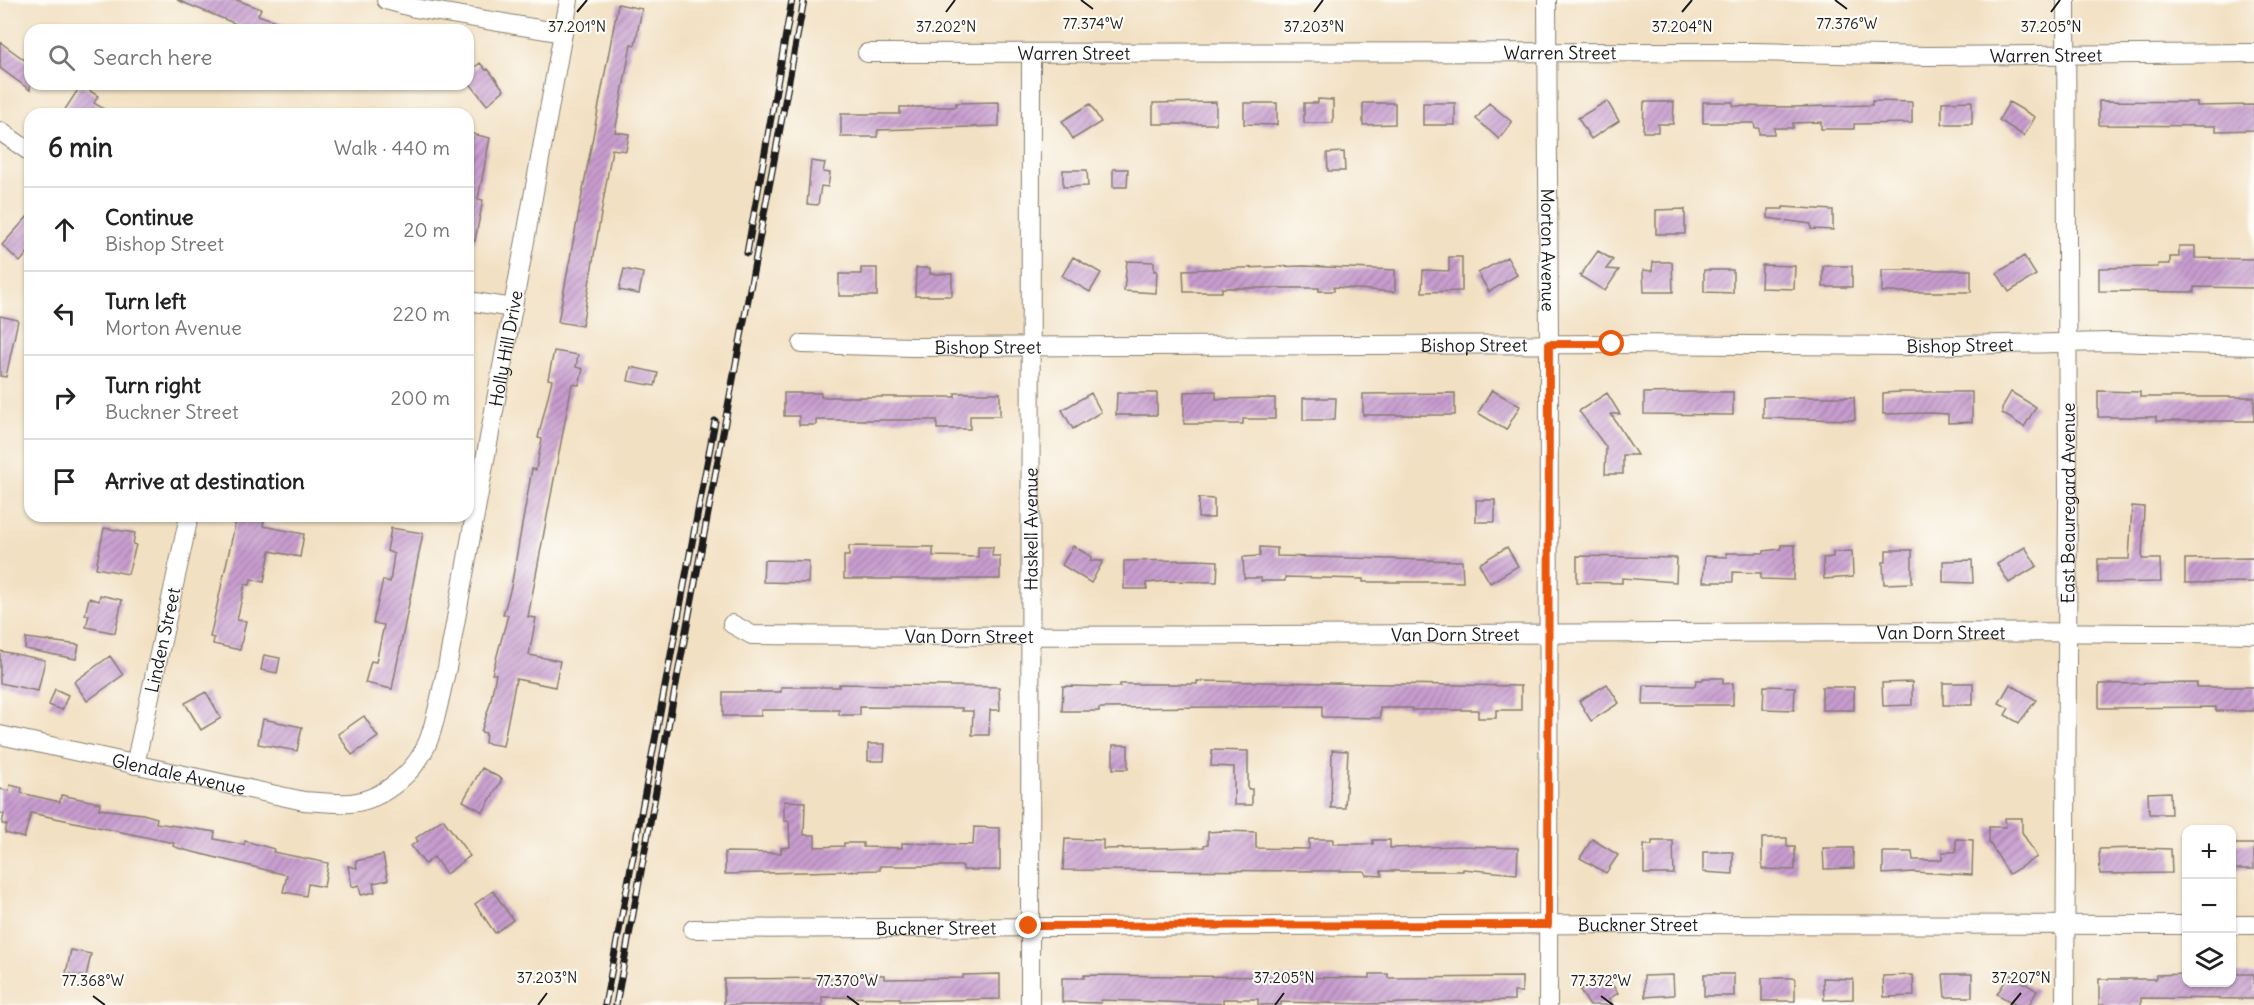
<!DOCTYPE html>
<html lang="en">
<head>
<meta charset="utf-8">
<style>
  body { margin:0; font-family:Delius,sans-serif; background:#f2f2f2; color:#222 }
  .controls { position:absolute; right:18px; bottom:18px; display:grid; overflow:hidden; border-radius:12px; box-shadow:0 2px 4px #0004 }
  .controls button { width:54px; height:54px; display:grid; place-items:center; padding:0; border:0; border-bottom:2px solid #e0e0e0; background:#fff; color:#222; font:30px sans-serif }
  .stop { position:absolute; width:18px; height:18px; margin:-14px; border:4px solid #ea580c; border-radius:50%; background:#fff }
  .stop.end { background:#ea580c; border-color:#fff; box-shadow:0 2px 6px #0008 }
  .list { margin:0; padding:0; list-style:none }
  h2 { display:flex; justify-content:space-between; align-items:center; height:78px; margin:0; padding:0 24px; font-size:26px }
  h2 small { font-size:20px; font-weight:400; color:#767676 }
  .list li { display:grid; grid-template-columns:39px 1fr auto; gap:18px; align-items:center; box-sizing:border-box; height:84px; padding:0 24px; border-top:2px solid #e0e0e0 }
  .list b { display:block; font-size:22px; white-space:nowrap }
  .list p { margin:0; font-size:20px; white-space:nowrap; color:#767676 }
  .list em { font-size:20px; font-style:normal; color:#767676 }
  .icon { flex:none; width:33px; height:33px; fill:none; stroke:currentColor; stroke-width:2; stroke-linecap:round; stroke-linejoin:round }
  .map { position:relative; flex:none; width:2254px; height:1005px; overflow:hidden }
  .search { position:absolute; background:#fff; box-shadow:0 2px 4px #0004; left:24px; top:24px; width:450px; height:66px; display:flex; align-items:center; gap:15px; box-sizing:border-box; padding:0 21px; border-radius:18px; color:#767676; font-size:22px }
  .panel { position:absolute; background:#fff; box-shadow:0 2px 4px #0004; left:24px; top:108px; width:450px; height:414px; border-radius:18px }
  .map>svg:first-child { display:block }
  .building { fill:url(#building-hatch) }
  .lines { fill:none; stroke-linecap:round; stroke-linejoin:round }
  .minor-casing { stroke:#877e6f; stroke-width:20 }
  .minor { stroke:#fff; stroke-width:18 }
  .rail-casing { stroke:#1c1c1c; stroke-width:7 }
  .rail { stroke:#fdfcf7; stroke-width:4.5; stroke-dasharray:14; stroke-linecap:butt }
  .route { stroke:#ea580c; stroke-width:8 }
  .ticks { fill:none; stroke:#1c1c1c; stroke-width:2 }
  .labels { text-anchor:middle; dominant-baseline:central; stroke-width:4.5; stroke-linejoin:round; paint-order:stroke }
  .street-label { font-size:18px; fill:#1c1c1c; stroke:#fdfcf7 }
  .ticks-label { font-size:15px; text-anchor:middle; fill:#1c1c1c; stroke:#fdfcf7; stroke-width:4.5; stroke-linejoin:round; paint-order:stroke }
</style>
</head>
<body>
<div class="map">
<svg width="2254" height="1005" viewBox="0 0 2254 1005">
  <defs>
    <pattern id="building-hatch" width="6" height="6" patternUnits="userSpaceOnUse" patternTransform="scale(1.5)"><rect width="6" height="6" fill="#c89dcf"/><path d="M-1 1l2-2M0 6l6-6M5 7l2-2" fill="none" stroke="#a27fa7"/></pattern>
  </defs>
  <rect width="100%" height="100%" fill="#fdfcf7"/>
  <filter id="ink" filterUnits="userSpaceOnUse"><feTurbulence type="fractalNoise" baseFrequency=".0167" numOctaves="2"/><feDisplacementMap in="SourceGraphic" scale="12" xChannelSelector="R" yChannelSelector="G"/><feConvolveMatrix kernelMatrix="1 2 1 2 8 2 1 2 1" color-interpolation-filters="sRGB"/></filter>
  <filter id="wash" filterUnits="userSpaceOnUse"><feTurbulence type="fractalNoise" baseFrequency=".008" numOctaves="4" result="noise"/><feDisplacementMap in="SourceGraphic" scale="24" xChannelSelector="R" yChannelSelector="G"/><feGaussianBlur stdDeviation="1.35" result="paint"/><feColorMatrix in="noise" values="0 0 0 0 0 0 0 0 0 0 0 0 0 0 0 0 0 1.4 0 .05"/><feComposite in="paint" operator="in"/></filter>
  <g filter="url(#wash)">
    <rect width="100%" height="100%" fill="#f2e0c2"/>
    <g id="blocks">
      <path class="building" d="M177 0H237L261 9 258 15 296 28V30H251Z
        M618 4 642 9 635 45 631 44 615 132 629 134 626 151 612 149 582 326 558 322Z
        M0 42 30 64V90L0 68Z
        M480 63 486 70 488 69 504 90 487 105 468 81V73Z
        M81 85 98 96 94 103 112 114H62Z
        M1318 99 1333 100V123H1304V103H1318Z
        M1607 101 1619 121 1591 139 1578 118Z
        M1872 101 1912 102V123L1854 124V129H1821V122L1793 123V128H1774V134H1759V128H1755L1754 123H1703V102H1733V106L1793 107 1872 105Z
        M1972 101V124H1942V102Z
        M2099 101 2197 102V106L2254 105V130L2216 131V126L2099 125Z
        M999 102V126L878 130 877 137H841V114H900V107H956V103Z
        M1216 102V124H1153V103Z
        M1644 102H1674L1673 124H1658V132H1643Z
        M2009 102 2035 117 2024 136 1999 120Z
        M1244 103H1277V125L1244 124Z
        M1363 103H1395V124L1363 125Z
        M1423 103H1455V125H1423Z
        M1489 103 1512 122 1499 139 1476 119Z
        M1090 104 1101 122 1073 139 1062 121Z
        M468 133 490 138 478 199 483 200 475 241H468Z
        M1344 152 1345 171H1328L1327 153Z
        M811 161 825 163 823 172 830 173 828 187 821 186 818 205 807 204Z
        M1113 169H1128L1127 187H1113Z
        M1063 170H1087L1088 186 1063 187Z
        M1783 207 1833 210V230L1811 229V224L1768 218V209H1783Z
        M1685 209V234H1656V210Z
        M30 214V250L20 262 2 245Z
        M2179 246H2195V258L2254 259V288L2194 287V292L2099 291V268L2158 267V264H2170V257H2179Z
        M1598 251 1613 260 1606 269 1619 270 1605 291 1580 276Z
        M2024 256 2036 275 2009 292 1997 273Z
        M1073 257 1101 273 1090 292 1062 276Z
        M1449 257H1462V291L1422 292 1423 270 1449 271Z
        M1507 257 1517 275 1489 292 1478 273Z
        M1127 261 1154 262V271H1157L1156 293 1124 291Z
        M1653 262H1672L1673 292H1644L1643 270 1652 271Z
        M1762 265 1795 266 1794 289 1761 288Z
        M1304 266 1395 270V292L1334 287V291H1319V288H1222V292H1184L1183 270Z
        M1823 266H1852V287H1823Z
        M861 268H877V296H839V274H861Z
        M916 268H930V274H952V296H915Z
        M624 269 643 273 639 294 619 290Z
        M1704 270H1733V293L1704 292Z
        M1882 270H1971V292H1882Z
        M0 316 18 320 6 377 0 376Z
        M554 351 578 355 576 367 583 369 579 385 572 384 528 617 536 618 529 655 560 661 555 687 516 679 503 746 485 743 486 733 481 732 490 704 496 674H492L508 615H503L511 587 532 469 536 470 542 439 538 438 552 380 548 379Z
        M631 367 658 373 655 386 628 381Z
        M1492 390 1520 406 1506 430 1478 413Z
        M1216 391V399L1275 398V419H1243V424H1184V392Z
        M2098 391 2140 392V397H2254V421H2156V417H2098Z
        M1694 392H1733V415L1644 414V393Z
        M1900 392H1972V422L1948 423V414L1933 413 1883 414V393Z
        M2011 392 2036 407 2024 427 2002 413V408Z
        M784 393H821V397H955V393H1000V416H970V429H937V420H816V425H799V416H784Z
        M1091 393 1101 412 1073 429 1062 410Z
        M1117 393H1157V415H1116Z
        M1455 393V415H1363V394Z
        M1607 393 1620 414H1611L1637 455H1623V474H1605L1606 447 1579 411Z
        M1769 397H1854L1855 420 1763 418V398Z
        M1303 398H1336L1335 420H1303Z
        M1199 498 1214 499V518H1198Z
        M1476 500H1495V522H1476Z
        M2132 506 2144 507 2142 559H2160L2161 582 2098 583V559H2129Z
        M237 516H265L263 526 304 534 300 557 270 551 264 582 251 579 250 585 245 584 237 620 246 621 240 650 213 644 214 638 210 637Z
        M104 528 135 533 133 544 136 545 128 574 96 568Z
        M391 528 423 533 392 689 365 683 371 661 376 662 384 625 373 623 383 580 390 582 394 554 387 551Z
        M1781 545H1795L1794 580 1761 579V573L1733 572V582H1703L1705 556 1727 557 1726 553H1764V551L1781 549Z
        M849 546 933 547V556L978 557V547H993L992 556H1000V579H844V556H849Z
        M1073 546 1092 557 1090 561H1103L1091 583 1062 565Z
        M1260 547 1277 548V556L1462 561 1463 582H1363V579L1285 577V581H1261V578H1244L1243 557 1260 556Z
        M1507 547 1518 566 1490 583 1479 564Z
        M2025 547 2037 566 2009 583 1997 564Z
        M1886 550H1912V583L1884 584 1883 562H1886Z
        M1852 551 1853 577 1824 579 1823 558 1833 557V552Z
        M1577 556 1677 558 1676 582 1622 578V583L1577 582Z
        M2254 558V582L2185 583V559Z
        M764 560 809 561 808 583 763 582Z
        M1197 560 1218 561 1217 582 1167 581 1146 583 1147 589H1124V561Z
        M1972 560 1973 583 1943 582V561Z
        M100 595 122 600 115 633 86 627 89 615H85L89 598 99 601Z
        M26 638 79 645 76 659 25 649Z
        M0 651 45 660 38 691 0 683Z
        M264 655 280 658 277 673 261 670Z
        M110 656 123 675 87 701 74 682Z
        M1703 678H1723V684L1733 683V705H1643L1644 685 1695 686 1696 680H1703Z
        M1197 681 1521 686V710H1496V718H1478V710H1412V708H1380V718L1322 717V706L1099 708V711H1062L1063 686 1120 687V684H1197Z
        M1912 682V705L1883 706 1882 683Z
        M1943 683H1973V705H1943Z
        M2197 683V687H2254V711H2216V707L2099 708V684Z
        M839 684 999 687 1000 710H990L989 735H972L973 711H962V708L860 707V715H839V710H761V716H723V692H781V687H839Z
        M1607 684 1619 703 1591 721 1579 701Z
        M2010 684 2036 700 2019 723 2005 715 2009 708 1999 703Z
        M1764 686 1795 687 1794 710 1763 709Z
        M1822 687H1854V710H1822Z
        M55 689 68 695 62 710 49 705Z
        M206 692 221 718 201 730 185 703Z
        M364 716 378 737 352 755 338 734Z
        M263 719 302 727 297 751 258 744Z
        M868 744H885L884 761H868Z
        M1113 745H1128V769H1113Z
        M1212 750 1248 751V789H1252V805H1234V767L1211 766Z
        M1332 750 1348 751 1345 808H1331Z
        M482 768 502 779 483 812 463 801Z
        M10 785 22 788 21 793 60 802 61 795 100 803 99 809 143 814 157 818 156 823 215 832 214 839 244 845 245 841 274 849 273 852 328 863 324 887 308 884 306 896 283 892 287 875 181 849 173 846 174 843 31 813 24 838 5 833 7 825 2 824 4 814 0 813V789L9 791Z
        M2170 792 2171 814H2149L2148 793Z
        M784 801 805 802 804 835H815V847L844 846V843H863V847L902 848V843L973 845 974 827 1000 828V870H963V866H880V870L725 874V852L781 853V848L790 847 789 821H784Z
        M2005 818H2022V832L2037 857 2009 874 1989 842V827H2006Z
        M443 819 470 856 446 874 434 857 425 864 411 846 418 841 416 838Z
        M1223 831 1256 832V848L1309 849V839H1333V844H1373V840H1390V848L1460 846 1518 848 1517 874 1463 869V871H1381L1382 876 1366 875 1364 871 1063 870 1065 839 1103 840V849L1204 847V845L1208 844V832Z
        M1762 838H1787V847H1795V870L1762 869Z
        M1592 839 1618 855 1606 873 1580 858Z
        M1956 839 1973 840 1972 875 1913 872 1883 874V852H1912L1913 860H1942V852H1956Z
        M1652 841H1673L1674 874H1644V845H1652Z
        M2232 844H2254V869H2232Z
        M1823 848H1853L1854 868 1824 869Z
        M2140 848 2171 849 2172 873 2100 874 2099 849Z
        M1703 852H1733V874L1703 872Z
        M383 855 388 880 373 883 375 892 361 895 359 885 352 887 348 866 357 868 356 861Z
        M493 891 513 920 495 933 475 904Z
        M71 950 91 954 86 977 66 973Z
        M840 974 884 975V979L963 978V975L1000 974V999L900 1001V998L822 997V1005H724V979L840 978Z
        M1370 974H1388V978L1522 977V992H1514V1000L1370 1004 1281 1002V1005H1258V999H1223V1004L1101 1000V1003L1062 1002V978H1084V975L1370 978Z
        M1704 974H1734V996H1704Z
        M1943 974H1972V997H1945Z
        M2010 974 2037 991 2029 1005H2016L1997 994Z
        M2187 974V982H2232V974H2254V999L2141 998V1005H2099V979H2156V975Z
        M1673 975 1674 995 1645 997 1644 976Z
        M1913 975 1914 996 1884 997 1883 976Z
        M1606 976 1618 993 1609 999 1613 1005H1589L1580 990Z
        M1762 978H1795V1001H1762Z
        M1823 978 1853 979V999L1824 1000Z"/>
    </g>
  </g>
  <g filter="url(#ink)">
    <use href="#blocks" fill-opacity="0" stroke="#877e6f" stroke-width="1.5"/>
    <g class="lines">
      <g class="minor-casing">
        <g id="minor">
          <path d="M386 0 415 8 563 33"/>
          <path id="s1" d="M1547 0 1549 344 1548 1005"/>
          <path id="s2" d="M867 53 1752 52 1927 56 2254 53"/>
          <path d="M0 131 30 152"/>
          <path d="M468 301 513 308"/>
          <path id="s3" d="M802 344 913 347 1612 344 1905 346 2110 342 2254 346"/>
          <path id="s4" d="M732 624 752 635C1253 639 1753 628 2254 634"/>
          <path id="s5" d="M0 735 304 801C319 802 335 804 350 803 384 800 418 770 429 739 437 717 441 691 447 668L569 0"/>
          <path id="s6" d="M135 765 189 516"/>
          <path d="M2232 925H2254"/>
          <path id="s7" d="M693 929 1634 924 2186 925"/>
          <path id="s8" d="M1030 1005 1031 53"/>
          <path id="s9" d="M2065 1005 2068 489 2066 0"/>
        </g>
      </g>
      <use href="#minor" class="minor"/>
      <g class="rail-casing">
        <path id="rail" d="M747 253 792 0
          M605 1005 715 421
          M616 1005 804 0"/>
      </g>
      <use href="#rail" class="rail"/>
    </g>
  </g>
  <g class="lines" filter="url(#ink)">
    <path class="route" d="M1029 926 1548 925 1549 344H1612"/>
  </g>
  <path class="ticks" d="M1081 0 1093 9M1835 0 1847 9M577 12 587 0M946 12 955 0M1314 12 1323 0M1682 12 1692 0M2051 12 2060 0M93 996 105 1005M847 996 859 1005M1601 996 1613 1005M538 1005 547 993M1275 1005 1284 993M2011 1005 2021 993"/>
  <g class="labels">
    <g class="street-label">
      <text stroke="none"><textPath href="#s2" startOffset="207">Warren Street</textPath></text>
      <text stroke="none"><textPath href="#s2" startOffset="693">Warren Street</textPath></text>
      <text stroke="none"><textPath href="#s2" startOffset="1179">Warren Street</textPath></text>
      <text stroke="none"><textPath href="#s1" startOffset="250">Morton Avenue</textPath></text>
      <text stroke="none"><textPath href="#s3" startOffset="672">Bishop Street</textPath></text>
      <text stroke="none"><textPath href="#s3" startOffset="1158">Bishop Street</textPath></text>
      <text stroke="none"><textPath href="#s3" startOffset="186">Bishop Street</textPath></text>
      <text stroke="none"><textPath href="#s5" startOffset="862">Holly Hill Drive</textPath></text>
      <text stroke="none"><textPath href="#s9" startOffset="502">East Beauregard Avenue</textPath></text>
      <text stroke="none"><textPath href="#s8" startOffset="476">Haskell Avenue</textPath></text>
      <text stroke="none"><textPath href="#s4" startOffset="726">Van Dorn Street</textPath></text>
      <text stroke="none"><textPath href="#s4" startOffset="1212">Van Dorn Street</textPath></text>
      <text stroke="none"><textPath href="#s4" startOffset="240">Van Dorn Street</textPath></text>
      <text stroke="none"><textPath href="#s6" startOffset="128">Linden Street</textPath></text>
      <text stroke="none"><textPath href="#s5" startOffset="183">Glendale Avenue</textPath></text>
      <text stroke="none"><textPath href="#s7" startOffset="945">Buckner Street</textPath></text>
      <text stroke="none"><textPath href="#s7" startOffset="243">Buckner Street</textPath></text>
    </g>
  </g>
  <g class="ticks-label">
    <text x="1093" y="29">77.374°W</text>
    <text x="1847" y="29">77.376°W</text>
    <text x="577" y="32">37.201°N</text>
    <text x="946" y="32">37.202°N</text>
    <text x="1314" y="32">37.203°N</text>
    <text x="1682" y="32">37.204°N</text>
    <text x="2051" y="32">37.205°N</text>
    <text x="547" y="983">37.203°N</text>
    <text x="1284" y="983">37.205°N</text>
    <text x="2021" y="983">37.207°N</text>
    <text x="93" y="986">77.368°W</text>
    <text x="847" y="986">77.370°W</text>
    <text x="1601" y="986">77.372°W</text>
  </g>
</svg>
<div class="controls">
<button>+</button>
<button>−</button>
<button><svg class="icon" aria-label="layers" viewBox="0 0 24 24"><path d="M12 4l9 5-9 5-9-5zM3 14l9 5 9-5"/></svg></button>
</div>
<div class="stop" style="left:1612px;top:344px"></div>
<div class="stop end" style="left:1029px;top:926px"></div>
<div class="search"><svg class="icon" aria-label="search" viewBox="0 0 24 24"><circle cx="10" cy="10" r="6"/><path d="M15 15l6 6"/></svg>Search here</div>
<section class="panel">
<h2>6 min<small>Walk · 440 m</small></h2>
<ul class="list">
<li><svg class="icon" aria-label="ahead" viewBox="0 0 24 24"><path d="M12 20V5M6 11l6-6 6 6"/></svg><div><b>Continue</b><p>Bishop Street</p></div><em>20 m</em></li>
<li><svg class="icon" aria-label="left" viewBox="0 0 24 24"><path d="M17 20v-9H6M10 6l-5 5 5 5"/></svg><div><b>Turn left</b><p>Morton Avenue</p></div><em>220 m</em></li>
<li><svg class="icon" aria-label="right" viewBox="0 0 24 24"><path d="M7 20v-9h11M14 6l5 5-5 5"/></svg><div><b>Turn right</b><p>Buckner Street</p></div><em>200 m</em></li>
<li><svg class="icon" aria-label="arrive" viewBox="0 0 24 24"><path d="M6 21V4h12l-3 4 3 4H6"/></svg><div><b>Arrive at destination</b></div></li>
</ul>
</section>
</div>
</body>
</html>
